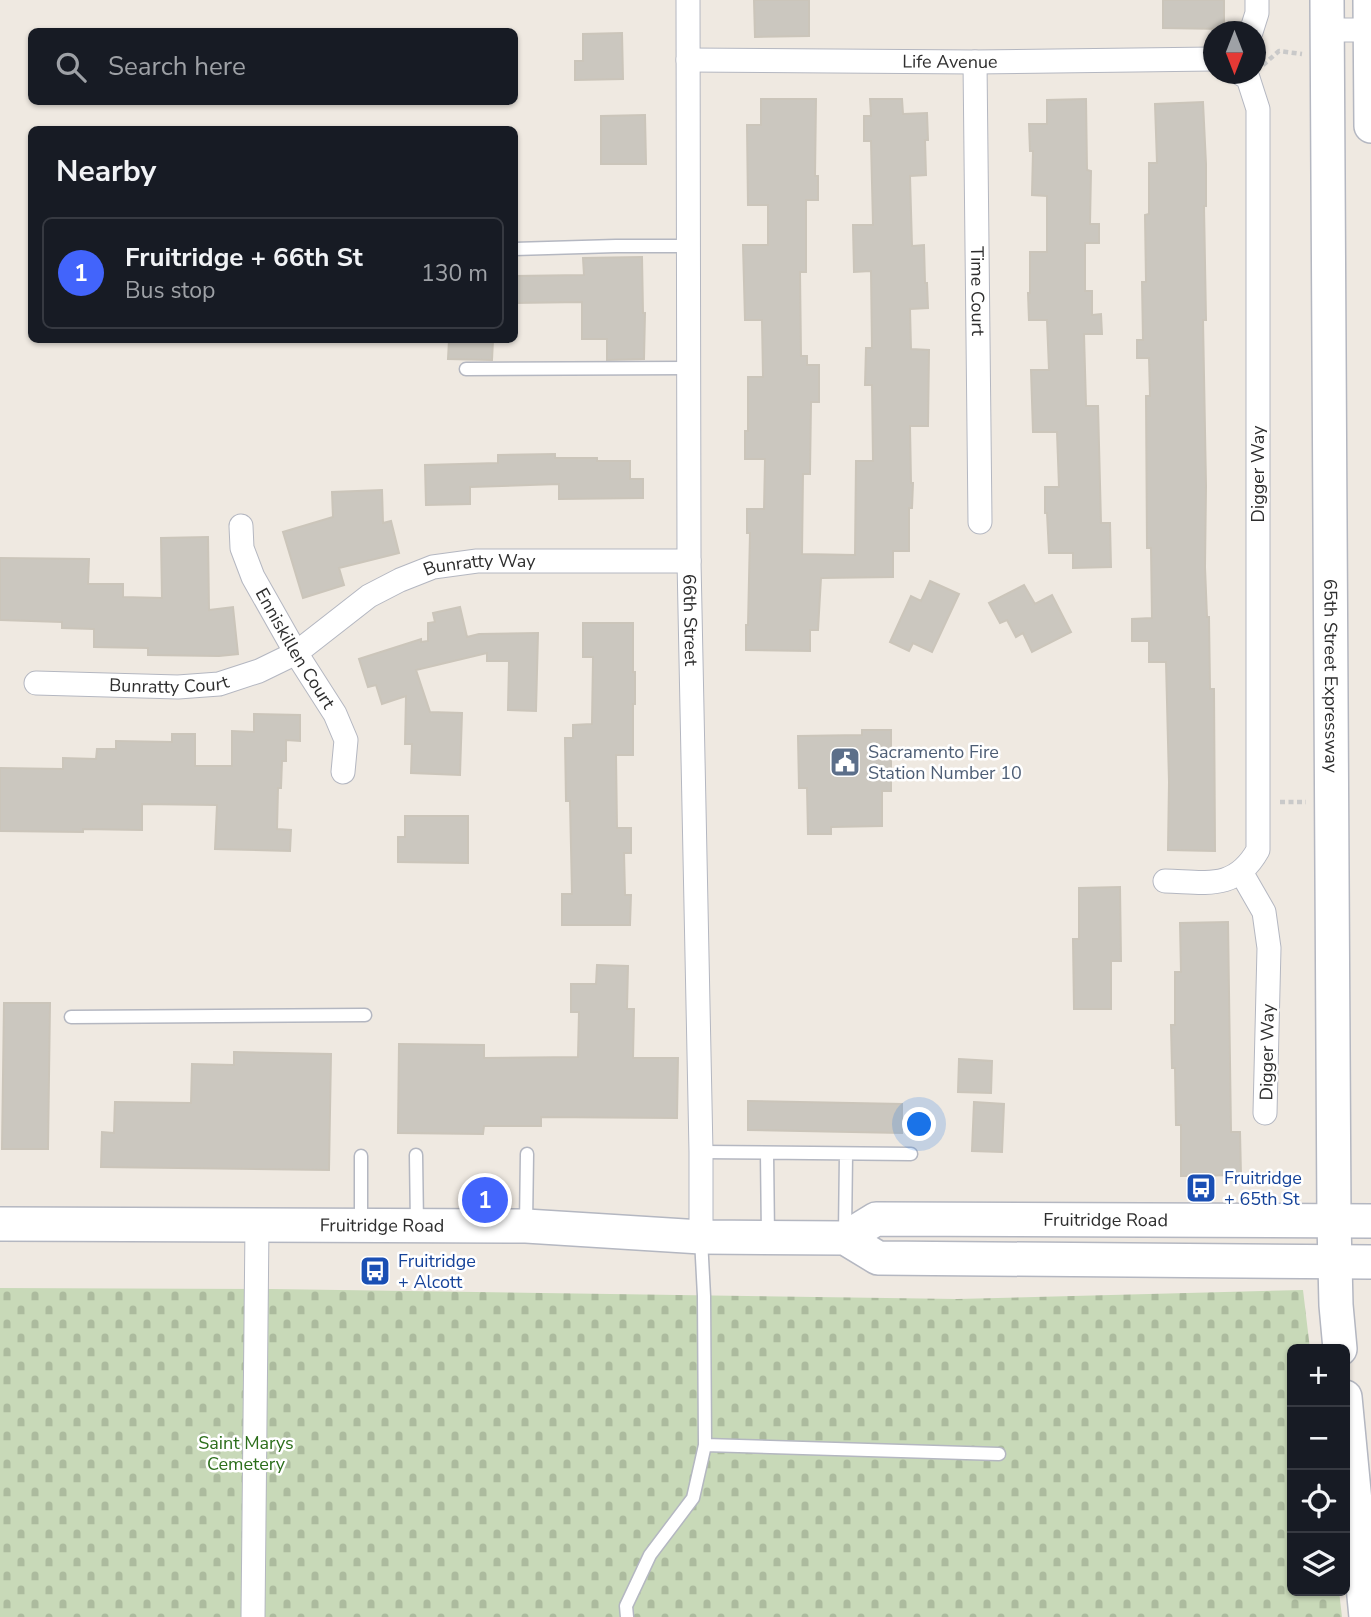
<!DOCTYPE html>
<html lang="en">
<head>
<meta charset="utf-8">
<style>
  body { margin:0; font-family:"Nunito Sans",sans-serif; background:#20242c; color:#f1f3f6 }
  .controls { position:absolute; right:21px; bottom:21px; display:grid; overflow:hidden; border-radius:10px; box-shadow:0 2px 5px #0004 }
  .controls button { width:63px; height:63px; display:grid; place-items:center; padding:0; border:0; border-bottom:2px solid #363941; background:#171b24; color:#f1f3f6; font:35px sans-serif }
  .compass { position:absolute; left:1203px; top:21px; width:63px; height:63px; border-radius:50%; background:#171b24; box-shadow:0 2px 5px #0004; rotate:180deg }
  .you { position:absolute; left:920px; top:1125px; width:24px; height:24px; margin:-18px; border:5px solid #fff; border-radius:50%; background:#1a73e8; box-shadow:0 0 0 10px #1a73e833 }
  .badge { display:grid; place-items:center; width:46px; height:46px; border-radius:50%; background:#4264fb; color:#fff; font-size:23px; font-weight:700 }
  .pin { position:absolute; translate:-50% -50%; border:4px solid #fff; box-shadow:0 2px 7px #0006 }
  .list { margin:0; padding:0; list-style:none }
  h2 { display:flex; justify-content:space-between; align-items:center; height:91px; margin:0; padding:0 28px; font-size:30px }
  h2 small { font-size:23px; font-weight:400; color:#9ea1a6 }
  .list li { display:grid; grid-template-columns:46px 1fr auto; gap:21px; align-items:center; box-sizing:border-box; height:112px; margin:0 14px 14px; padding:0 14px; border:2px solid #363941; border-radius:10px }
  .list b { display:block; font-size:26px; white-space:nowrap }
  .list p { margin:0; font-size:23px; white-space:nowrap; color:#9ea1a6 }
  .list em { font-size:23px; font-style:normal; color:#9ea1a6 }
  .icon { flex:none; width:38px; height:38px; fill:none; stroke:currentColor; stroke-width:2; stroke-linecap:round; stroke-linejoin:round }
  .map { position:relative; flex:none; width:1371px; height:1617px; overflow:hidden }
  .search { position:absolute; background:#171b24; box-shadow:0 2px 5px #0004; left:28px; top:28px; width:490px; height:77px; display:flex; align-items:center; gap:18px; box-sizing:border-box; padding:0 24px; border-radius:10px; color:#9ea1a6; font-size:26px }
  .panel { position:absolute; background:#171b24; box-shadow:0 2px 5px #0004; left:28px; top:126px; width:490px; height:217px; border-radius:10px }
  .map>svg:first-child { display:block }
  .cemetery { fill:url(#cemetery-stones) }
  .building { fill:#cbc7bf; stroke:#cbc5ba; stroke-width:2 }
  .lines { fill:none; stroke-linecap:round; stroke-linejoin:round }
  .lane-casing { stroke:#b4b7c1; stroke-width:15 }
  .street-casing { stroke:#b4b7c1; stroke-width:25 }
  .secondary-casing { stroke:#b4b7c1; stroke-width:36 }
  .path { stroke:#c9c9c9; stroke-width:4.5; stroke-dasharray:5 3.5; stroke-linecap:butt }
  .lane { stroke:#fff; stroke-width:12 }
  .street { stroke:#fff; stroke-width:23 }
  .secondary { stroke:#fff; stroke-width:33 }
  .labels { text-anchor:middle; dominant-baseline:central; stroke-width:5; stroke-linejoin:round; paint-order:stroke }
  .street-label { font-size:18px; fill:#2e2e2e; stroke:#fff }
  .service-label { font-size:18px; fill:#4e5e75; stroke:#fff; text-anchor:start }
  .transit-label { font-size:18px; fill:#164399; stroke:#fff; text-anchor:start }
  .park-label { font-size:18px; fill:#2c6e1b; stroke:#fff }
</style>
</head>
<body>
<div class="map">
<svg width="1371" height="1617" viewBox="0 0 1371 1617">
  <defs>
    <pattern id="cemetery-stones" width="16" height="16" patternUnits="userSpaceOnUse" patternTransform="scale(1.75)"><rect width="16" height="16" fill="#c8d9b8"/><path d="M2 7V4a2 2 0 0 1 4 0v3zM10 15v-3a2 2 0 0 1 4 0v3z" fill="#acbb9e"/></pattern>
  </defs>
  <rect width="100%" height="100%" fill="#efe9e1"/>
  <path class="cemetery" d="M0 1288 272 1289 957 1299 1303 1290 1310 1349H1292V1591H1339L1342 1617H0Z"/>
  <path class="building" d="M754 0H809V36L755 37Z
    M1163 0H1224V29L1163 28Z
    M622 33 623 79 575 80V61H583V34Z
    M761 99H816L815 176H818V200H806V272H800L801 356H807V365H819V402H811L810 474H803L802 554 855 555 856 461H873L872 385H865L866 348H872L871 271 854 272 853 225H873L871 141H864V116H871L870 99H902L903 114 927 113 928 140H925L926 175 910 176 912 246 924 245 925 283H927L928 308 910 309 911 349 929 350 928 426H910L911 483H913L912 508H909V551H893V577L821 578 818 630H810V651L746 650V625H748L750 533H747V509H764L765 459H745V431H748V377H763L762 320H745L743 245H768V205H748L747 125H761Z
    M1086 99 1087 170 1091 171 1090 224H1099V243H1085V291H1092V315L1101 314 1102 334H1084L1086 406H1098L1101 523H1110L1111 567 1073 568V553H1049L1047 513H1045V487H1059L1057 432H1033L1031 370H1049L1047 320H1029L1028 293H1030V252H1047V196L1032 195 1033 151H1030L1029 124H1047V100Z
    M1203 102 1206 164V206H1204L1206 320H1203L1206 486 1205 567 1207 617H1209L1210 689H1214L1215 851 1168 850 1169 782 1166 662H1149V641H1132V619L1152 618 1151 548H1147L1146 396H1150L1149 358H1137V340H1143L1142 282H1146L1145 215 1149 214V163H1157L1155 104Z
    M645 115 646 164H601V116Z
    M642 257 643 313H645L644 359 607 360V339H582V302L514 303V276L584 275 583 258Z
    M449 340H493L492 360 448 359Z
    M555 454V458H597V461H630V479H643V498L559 499V484L470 487V504L426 505 425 465 498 463V455Z
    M382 490 383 523 391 521 399 553 339 568 344 585 303 598 283 532 333 517 332 492Z
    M208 537 209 610 233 607 238 654 219 656 148 655V648L94 647V629L62 628V622L0 620V558L89 559 88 584H123V597L162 598 161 538Z
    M930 581 959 594 932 652 913 643 909 651 890 642 911 596 921 601Z
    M1024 585 1035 604 1052 595 1071 632 1032 652 1023 633 1016 637 1007 620 1000 623 989 603Z
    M460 607 467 637 479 634 538 633 536 711 508 710 509 661H487V653L416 670 430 712 462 713 460 775 411 773 412 744H405L406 696 382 704 376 685 368 687 359 659 421 639V642L428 641V623L435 622 433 613Z
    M583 623H633V672H635V704H633V755H616L617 828H631V853H624L625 895H631L630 925H562V894H572L570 801H566L565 738H573V725L592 724 593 657H583Z
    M254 714 300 715V741L286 740V761H282L281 788H278L277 829 291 830 290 851 215 849 217 805 142 804V830L83 829V832L0 831V768L63 769V758L96 759 97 749H116V741L172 742V734H195V766H232V731L254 732Z
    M862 730H891V791H882V826L831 827V834H808L807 788H799L798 736 862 735Z
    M405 816H468V863L398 862V837H405Z
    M1120 887 1121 961H1111V1009H1074L1073 939H1079V888Z
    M1228 922 1231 1132H1240L1241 1175 1181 1176V1125H1176L1175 1068H1172L1171 1025H1175V972H1181L1180 923Z
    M597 965 628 966 627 1009H634L633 1058H678L677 1118 541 1117V1126H484L483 1134 398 1133 399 1044 484 1045V1058L578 1057 579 1012H571V984H596Z
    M4 1003H50L48 1149H2Z
    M234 1052 331 1054 329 1170 101 1167 102 1132 114 1133 115 1102 191 1103 192 1064 234 1065Z
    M959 1059 992 1061 991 1093 958 1092Z
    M748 1101 902 1104V1133L748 1130Z
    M974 1102 1004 1104 1002 1152 972 1151Z"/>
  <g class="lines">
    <g class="lane-casing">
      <path id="lane" d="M514 249 616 246H688
        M466 369 689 368
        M71 1017 365 1015
        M701 1152 911 1154
        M767 1153 768 1237
        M416 1155 417 1225
        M361 1225V1156
        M526 1225 527 1154
        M845 1234 846 1154
        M705 1445 999 1454
        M627 1617 626 1606 650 1555 693 1498 705 1445 704 1296 701 1239"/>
    </g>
    <g class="street-casing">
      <g id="street">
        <path id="s1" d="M688 0 689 561 701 1152V1237"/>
        <path d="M1327 30H1371"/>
        <path d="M1251 32 1257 13V0"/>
        <path id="s2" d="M688 60 975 62 1214 59"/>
        <path id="s3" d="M975 62 980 522"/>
        <path id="s4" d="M241 526 242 548 253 577 296 653 335 714 346 740 343 772"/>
        <path id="s5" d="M36 683 178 687 219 684 259 671 296 653 369 596 400 580 433 567 477 561H689"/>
        <path d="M1241 872 1264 912 1269 948 1265 1113"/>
        <path d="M1165 881C1206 882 1235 891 1258 850V109L1248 78 1241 74"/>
        <path d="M253 1617 257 1225"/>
      </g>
    </g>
    <g class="secondary-casing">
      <g id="secondary">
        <path id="s6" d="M1327 0 1334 1222 1336 1305 1340 1349"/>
        <path d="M1370 0 1371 126"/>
        <path id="s7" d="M0 1224 526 1226 701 1237 845 1238 878 1258 1371 1262"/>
        <path id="s8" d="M845 1238 876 1219 1371 1221"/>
        <path d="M1345 1397 1366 1617"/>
      </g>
    </g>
    <path class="path" d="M1263 65 1279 51 1302 54
      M1280 802H1306"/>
    <use href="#lane" class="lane"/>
    <use href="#street" class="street"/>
    <use href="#secondary" class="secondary"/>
  </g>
  <defs>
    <g id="civic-square" transform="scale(1.575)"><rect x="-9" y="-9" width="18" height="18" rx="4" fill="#5c6f8a" stroke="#fff"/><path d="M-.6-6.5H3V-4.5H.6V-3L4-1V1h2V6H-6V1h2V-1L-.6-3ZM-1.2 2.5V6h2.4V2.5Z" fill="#fff"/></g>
    <g id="bus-square" transform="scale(1.575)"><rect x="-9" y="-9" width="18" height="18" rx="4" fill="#1a4fb4" stroke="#fff"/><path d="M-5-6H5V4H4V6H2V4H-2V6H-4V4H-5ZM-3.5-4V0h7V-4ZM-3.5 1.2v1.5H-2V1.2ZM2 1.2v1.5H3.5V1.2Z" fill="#fff"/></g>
  </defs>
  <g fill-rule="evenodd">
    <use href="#civic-square" x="845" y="762"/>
    <use href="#bus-square" x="1201" y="1188"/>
    <use href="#bus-square" x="375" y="1271"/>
  </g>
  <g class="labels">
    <g class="street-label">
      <text stroke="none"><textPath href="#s2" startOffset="262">Life Avenue</textPath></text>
      <text stroke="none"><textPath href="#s3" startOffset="229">Time Court</textPath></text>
      <text transform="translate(1258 474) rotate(-90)">Digger Way</text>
      <text stroke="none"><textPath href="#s5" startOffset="476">Bunratty Way</textPath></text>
      <text stroke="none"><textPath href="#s1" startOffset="620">66th Street</textPath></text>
      <text stroke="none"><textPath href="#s4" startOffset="136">Enniskillen Court</textPath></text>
      <text stroke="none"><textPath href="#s6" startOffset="676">65th Street Expressway</textPath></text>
      <text stroke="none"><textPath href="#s5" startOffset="133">Bunratty Court</textPath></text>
      <text transform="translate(1267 1052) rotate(-89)">Digger Way</text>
      <text stroke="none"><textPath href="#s8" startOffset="266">Fruitridge Road</textPath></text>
      <text stroke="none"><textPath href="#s7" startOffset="382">Fruitridge Road</textPath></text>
    </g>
    <g class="service-label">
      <text x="868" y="752">Sacramento Fire<tspan x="868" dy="21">Station Number 10</tspan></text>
    </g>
    <g class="transit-label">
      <text x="1224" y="1178">Fruitridge<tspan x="1224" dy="21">+ 65th St</tspan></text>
      <text x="398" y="1261">Fruitridge<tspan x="398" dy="21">+ Alcott</tspan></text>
    </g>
    <g class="park-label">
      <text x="246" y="1443">Saint Marys<tspan x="246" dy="21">Cemetery</tspan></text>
    </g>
  </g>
</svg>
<div class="controls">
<button>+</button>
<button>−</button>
<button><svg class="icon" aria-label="locate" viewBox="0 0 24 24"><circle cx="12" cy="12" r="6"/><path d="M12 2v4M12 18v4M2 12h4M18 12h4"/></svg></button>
<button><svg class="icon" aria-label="layers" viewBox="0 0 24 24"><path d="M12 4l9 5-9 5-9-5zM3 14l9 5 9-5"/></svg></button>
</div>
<svg class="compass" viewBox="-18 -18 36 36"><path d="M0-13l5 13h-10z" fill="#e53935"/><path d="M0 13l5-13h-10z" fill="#9ea1a6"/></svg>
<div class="you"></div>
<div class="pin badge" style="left:485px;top:1200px">1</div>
<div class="search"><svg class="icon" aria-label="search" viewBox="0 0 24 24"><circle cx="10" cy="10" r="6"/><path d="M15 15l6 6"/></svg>Search here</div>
<section class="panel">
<h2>Nearby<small></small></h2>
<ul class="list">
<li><span class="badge">1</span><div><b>Fruitridge + 66th St</b><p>Bus stop</p></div><em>130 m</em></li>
</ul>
</section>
</div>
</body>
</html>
